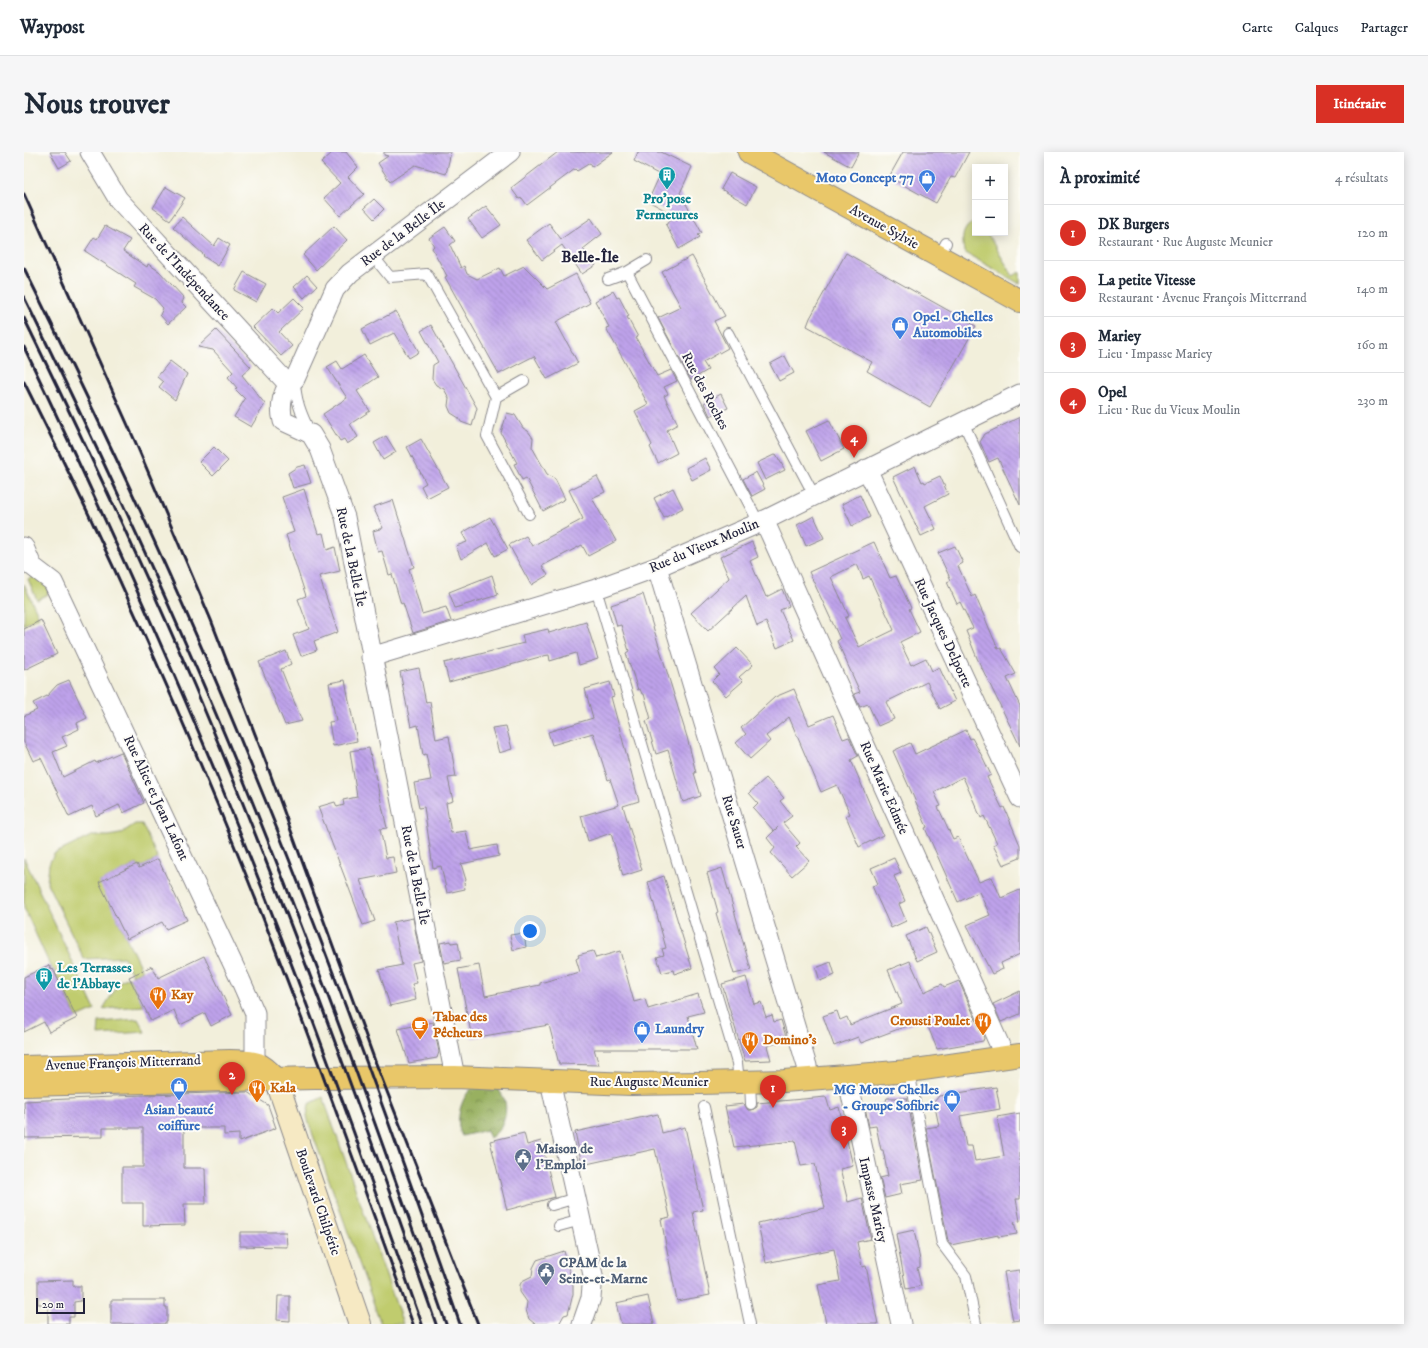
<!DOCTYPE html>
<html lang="fr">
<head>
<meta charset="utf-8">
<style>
  body { margin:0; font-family:"IM FELL DW Pica",serif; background:#f6f6f7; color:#1f2937 }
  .controls { position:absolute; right:12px; top:12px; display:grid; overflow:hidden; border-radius:0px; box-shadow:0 2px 10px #0003 }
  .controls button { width:36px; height:36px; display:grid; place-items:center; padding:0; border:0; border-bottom:1px solid #e0e1e3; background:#fff; color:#1f2937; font:20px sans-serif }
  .scale { position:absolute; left:12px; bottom:10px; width:49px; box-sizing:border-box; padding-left:4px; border:2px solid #22223b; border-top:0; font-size:11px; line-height:14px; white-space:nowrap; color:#22223b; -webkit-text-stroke:3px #fdfcf7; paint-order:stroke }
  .you { position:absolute; left:506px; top:779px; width:14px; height:14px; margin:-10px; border:3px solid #fff; border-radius:50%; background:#1a73e8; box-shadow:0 0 0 6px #1a73e833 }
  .badge { display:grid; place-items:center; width:26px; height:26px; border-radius:50%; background:#d93025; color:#fff; font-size:13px; font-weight:700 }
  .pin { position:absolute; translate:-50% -33px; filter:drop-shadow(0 1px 2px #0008) }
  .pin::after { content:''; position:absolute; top:21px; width:14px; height:12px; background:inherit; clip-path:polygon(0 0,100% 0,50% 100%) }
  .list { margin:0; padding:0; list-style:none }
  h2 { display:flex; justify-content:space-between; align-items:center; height:52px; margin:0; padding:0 16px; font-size:17px }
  h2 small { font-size:13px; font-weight:400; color:#747a83 }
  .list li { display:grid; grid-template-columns:26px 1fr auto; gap:12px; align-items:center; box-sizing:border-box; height:56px; padding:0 16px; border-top:1px solid #e0e1e3 }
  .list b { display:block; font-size:15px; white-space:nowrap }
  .list p { margin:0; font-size:13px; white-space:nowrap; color:#747a83 }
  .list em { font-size:13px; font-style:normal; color:#747a83 }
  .map { position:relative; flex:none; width:996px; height:1172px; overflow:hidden; border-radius:0px }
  header { display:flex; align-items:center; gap:24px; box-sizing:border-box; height:56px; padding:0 20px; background:#fff; border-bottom:1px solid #e0e1e3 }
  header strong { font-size:19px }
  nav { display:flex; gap:22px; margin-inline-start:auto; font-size:14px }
  .intro { display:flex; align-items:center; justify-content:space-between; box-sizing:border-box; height:96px; padding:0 24px }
  h1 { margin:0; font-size:28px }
  .button { padding:10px 18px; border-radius:0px; background:#d93025; color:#fff; font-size:14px; font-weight:700 }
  main { display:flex; gap:24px; padding:0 24px }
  aside { flex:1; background:#fff; border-radius:0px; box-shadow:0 2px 10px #0003 }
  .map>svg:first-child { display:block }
  .green { fill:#c0cc6e; stroke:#717754 }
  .forest { fill:url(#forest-crowns); stroke:#5d694e }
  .building { fill:url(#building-back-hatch); fill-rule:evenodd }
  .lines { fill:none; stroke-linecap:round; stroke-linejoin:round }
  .lane-casing { stroke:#8a888b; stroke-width:12 }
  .street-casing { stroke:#8a888b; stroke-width:21 }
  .secondary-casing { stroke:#8a888b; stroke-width:24 }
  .primary-casing { stroke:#8a888b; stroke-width:24 }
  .lane { stroke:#fff; stroke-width:10 }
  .street { stroke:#fff; stroke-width:19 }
  .secondary { stroke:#f6e9c3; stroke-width:22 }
  .primary { stroke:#e9c769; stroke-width:22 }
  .rail { stroke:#22223b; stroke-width:3 }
  .labels { text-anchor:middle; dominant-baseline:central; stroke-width:4; stroke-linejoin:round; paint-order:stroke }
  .shop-label { font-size:14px; font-weight:bold; fill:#366cbe; stroke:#fdfcf7; text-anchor:end }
  .culture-label { font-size:14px; font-weight:bold; fill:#0d838f; stroke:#fdfcf7 }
  .street-label { font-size:14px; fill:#22223b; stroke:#fdfcf7 }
  .food-label { font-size:14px; font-weight:bold; fill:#c56008; stroke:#fdfcf7; text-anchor:start }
  .service-label { font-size:14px; font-weight:bold; fill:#4e5e75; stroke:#fdfcf7; text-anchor:start }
  .quarter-label { font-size:16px; font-weight:bold; fill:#22223b; stroke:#fdfcf7 }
</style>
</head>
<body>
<header>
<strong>Waypost</strong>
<nav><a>Carte</a><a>Calques</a><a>Partager</a></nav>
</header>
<div class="intro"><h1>Nous trouver</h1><a class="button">Itinéraire</a></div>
<main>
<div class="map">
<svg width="996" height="1172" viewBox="0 0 996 1172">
  <defs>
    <pattern id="forest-crowns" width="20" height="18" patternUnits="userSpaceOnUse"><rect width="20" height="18" fill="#98b061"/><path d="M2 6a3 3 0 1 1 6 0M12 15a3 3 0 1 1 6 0" fill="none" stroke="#7c8f51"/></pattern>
    <pattern id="building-back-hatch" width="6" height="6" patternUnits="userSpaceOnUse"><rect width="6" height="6" fill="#bea2ea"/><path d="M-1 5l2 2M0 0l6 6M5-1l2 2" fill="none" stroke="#9a84bf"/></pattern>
  </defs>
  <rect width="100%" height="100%" fill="#fdfcf7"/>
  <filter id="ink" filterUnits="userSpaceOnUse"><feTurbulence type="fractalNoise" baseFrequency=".025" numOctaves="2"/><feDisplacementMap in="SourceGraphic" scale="8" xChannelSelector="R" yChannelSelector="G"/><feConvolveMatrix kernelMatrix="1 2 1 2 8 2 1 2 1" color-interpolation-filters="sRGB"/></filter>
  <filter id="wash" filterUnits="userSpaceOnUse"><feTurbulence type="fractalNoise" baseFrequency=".012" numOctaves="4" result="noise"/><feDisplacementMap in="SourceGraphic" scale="16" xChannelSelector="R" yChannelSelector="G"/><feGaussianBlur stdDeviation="0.9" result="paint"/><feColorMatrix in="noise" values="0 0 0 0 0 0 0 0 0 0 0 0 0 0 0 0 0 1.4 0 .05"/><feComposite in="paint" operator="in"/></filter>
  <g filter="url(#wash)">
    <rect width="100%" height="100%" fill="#f2efdb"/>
    <path class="green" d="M951 68V81H963L989 124 996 120V132L940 100C938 85 937 78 951 68Z
      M12 423 24 431V442L13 448 4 427Z
      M0 432 15 465 0 473Z
      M111 672H118L134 707 115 716 113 712 76 730 118 819 108 823 100 805 60 807 23 731 25 712 30 702 67 684H85L96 682Z
      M0 706 71 858 53 866 30 818H28L0 756Z
      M105 825 120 854 79 857 96 829Z
      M114 867 121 880 74 883 75 870Z
      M299 945 379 1172H357L285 972 283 964 285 952Z"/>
    <path class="forest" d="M450 934 474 936C476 940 480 945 481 950 484 962 477 981 465 986L463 978 438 984C430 970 437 944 450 934Z"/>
    <g id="blocks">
      <path class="building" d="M26 0H41L47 9 35 16Z
        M309 0H322L334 15 324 25 340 42 316 64 300 46 316 31 297 11Z
        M360 0H427L422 22 391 13 366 30 354 11 364 4 360 3Z
        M534 0H589L568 15 566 11 553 19 551 17 503 53 498 46 495 47 487 36Z
        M614 0H637L668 15 656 41 678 81 674 83 676 85 655 97 642 73 650 63 624 49 636 23 610 9Z
        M800 0H835L827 15Z
        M879 0H945L931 26 927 25 912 51 865 25Z
        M706 21 732 35 723 52 697 37Z
        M142 35 161 46 146 68 129 56Z
        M350 47 360 57 350 67 340 56Z
        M462 54 477 73 458 86 444 67Z
        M158 65 190 94 195 86 206 93 194 114 179 104 180 103 149 75Z
        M567 66 578 82 559 97 572 113 558 122 538 93 518 108 502 88 525 71 537 87Z
        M81 74 106 88 99 99 123 115 124 112 135 119 160 146 158 151 162 155 144 172 136 163 139 156 131 147 110 135 112 132 61 99 70 85 73 87Z
        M310 74 323 88 292 118 279 103Z
        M421 75 431 89 426 93 437 116 440 114 443 122 453 127 476 116 480 124 500 114 523 137 552 122 566 151 532 170 554 211 523 227 510 204 475 222 421 125 423 124 408 96 410 94 405 86Z
        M822 101 952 174 906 255 843 219 848 210 783 174 786 166Z
        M668 104 701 164 690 169 704 196 679 210 684 218 667 228 634 166 657 155 638 120Z
        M220 120 242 132 232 150 210 138Z
        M283 123 293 134 280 146 270 135Z
        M589 139 593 146 595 145 605 164 603 165 614 185 612 186 633 224 647 218 653 229 640 235 644 242 640 244 654 272 643 278 653 301 634 311 626 295 628 293 611 259 624 252 582 176 585 175 571 149Z
        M270 146 280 156 255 180 268 194 257 204 229 175 249 156 254 161Z
        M372 159 395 200 385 206 370 181 346 193 338 177Z
        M407 173 453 256 448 274 437 270 435 266 427 261 424 254 425 246 420 237 412 233 408 227 409 213 414 210 397 179Z
        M192 178 227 215 218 223 241 252 227 275 210 265 221 247 211 237 213 236 204 225 209 220 189 198 174 195Z
        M340 203 354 225 333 239 346 259 326 272 334 285 323 292 320 287 316 289 299 262 323 246 303 215 313 209 318 217Z
        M761 204 770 221 755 229 746 212Z
        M146 209 163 222 151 248 135 235 139 230 133 225Z
        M697 242 704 256 686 264 680 251Z
        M483 261 491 263 499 276 504 279 509 286 508 295 523 322 531 327 541 347 519 359 502 326 498 328 490 312 493 311 477 281Z
        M996 265V353L974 306 965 310 956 290 961 282Z
        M805 268 820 297 797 309 782 279Z
        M362 284 372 300 359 308 350 291Z
        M397 287 424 335 403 346 397 334 402 331 383 295Z
        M190 295 204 309 189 324 175 310Z
        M752 302 761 318 741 328 733 311Z
        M681 306 687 318 668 328 662 316Z
        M281 313 287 331 269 336 264 321 273 315Z
        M891 314 898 330 900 329 901 331 916 324 924 342 901 354 912 377 897 384 869 325Z
        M732 320 741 337 728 344 719 327Z
        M573 324 581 340 568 346 592 389 564 404 558 393 518 414 524 423 507 433 485 393 502 384 508 394 559 367 545 338Z
        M649 336 659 356 640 366 630 346Z
        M280 337 294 382 299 381 303 398 311 395 316 419 295 424 314 480 290 489 293 498 277 504 269 483 285 477 274 447 282 444 262 383 270 380 258 345Z
        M836 343 846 365 828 374 818 352Z
        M369 348 390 415 385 417 398 462 422 455 427 469 389 481 379 451 377 452 368 422 365 423 358 399 354 400 349 379 359 376 349 355Z
        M790 364 800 386 782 394 773 373Z
        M466 365 484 397 471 404 464 391 437 407 432 394 443 390 438 381Z
        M728 390 734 405 726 409 742 445 758 437 765 454 756 458 770 488 753 496 742 470 733 474 722 444 684 479 667 461 705 426 696 405Z
        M850 390 866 426 872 424 887 456 885 457 896 480 876 490 887 513 902 506 908 519 915 515 931 549 916 557 903 530 862 550 870 567 854 574 844 552 836 555 830 542 836 540 813 489 816 487 785 420ZM833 412 839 427 845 424 870 478 835 495 821 466 825 464 807 425Z
        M931 394 939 411 934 414 948 445 951 443 974 497 977 496 992 522 983 526 996 554V594L953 506 942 479 949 476 936 450 933 452 923 430 927 428 914 401Z
        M468 423 474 443 431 456 425 440Z
        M619 442 663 585 672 621H670L677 644 659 650 644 598 632 602 622 569 627 567 620 542H618L616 537 614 538 602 501 605 499 597 473 593 474 587 453Z
        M17 468 33 502 0 518V477Z
        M562 470 574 507 555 513 552 501 526 509 525 503 519 504 425 530 420 511 500 491 498 483 524 477 525 481Z
        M713 496 729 513 715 525 719 529 702 544 688 529 695 522 691 517Z
        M262 499 267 512 257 517 278 569 261 573 235 510Z
        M395 516 402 551 406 550 412 587 425 584 432 625 424 626 429 649 422 651 427 681 442 679 446 698 473 693 475 704 437 712 442 728 440 731 441 737 423 741 417 714 409 716 400 655 395 656 390 631 407 628 402 602 399 603 394 573 387 575 376 520Z
        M45 528 63 566 53 571 55 577 38 585 43 594 29 600 39 625 71 609 72 611 97 600 120 651 99 661 95 653 72 664 68 654 45 665 17 606 9 609 0 590V564L13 558 9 551 23 544 33 533Z
        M321 528 333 589 309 594 305 570 312 569 305 531Z
        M586 530 590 544 587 545 615 649 599 654 618 718 599 724 587 681 564 689 557 664 595 653 586 627 584 628 569 581 528 593 524 580 569 566 561 537Z
        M770 537 785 573 809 563 819 587 825 585 834 604 827 608 859 683 835 695 822 664 826 662 813 633 797 640 765 565 742 584 746 589 726 607 712 591 722 582 717 576 751 545Z
        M482 574 488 597 475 601 468 576Z
        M942 578 946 587 948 586 959 606 967 623 963 625 978 656 980 655 996 693V706L979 713 969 693 973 691 960 664 957 666 939 625 910 640 917 654 914 655 929 687 934 685 955 730 968 725 977 746 996 738V802L977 811 979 817 968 822 943 773 966 763 955 740 934 750 901 676 903 675 869 599 886 591 891 602Z
        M345 596 363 676 356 677 362 706 369 705 372 721 336 728 351 769 339 773 294 655 311 650 313 655 320 653 319 648 333 645 326 599Z
        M742 626 760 646 756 649 768 664 759 671 776 691 772 695 785 709 768 724 747 701 751 696 743 686 754 675 750 679 729 656 734 651 725 641Z
        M870 706 877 721 870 724 881 749 875 752 882 769 867 776 848 734 854 732 847 716Z
        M134 707 163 768 142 777 138 770 103 787 75 730 113 712 115 716Z
        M698 716 727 818 710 822 692 761 694 760 683 721Z
        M640 724 668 816 650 822 649 818 638 821 633 805 640 803 638 797 642 796 624 730Z
        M389 766 397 809 388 811 393 831 388 832 392 848 366 854 355 818 378 813 369 770Z
        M902 775 913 800 893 809 882 784Z
        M500 781 502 795 489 798 486 783Z
        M427 789V791L434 790 437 808 420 811 416 791Z
        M569 799 572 806 596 799 610 850 621 847 624 857 674 842 680 860 664 864 673 897H570L575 913 535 912 525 873 448 886 434 817 455 813 461 844 516 833V831L556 820 552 807 555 805 554 803Z
        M180 804 208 863 187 874 181 861 156 873 150 858 127 869 105 825 128 814 134 826Z
        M886 809 900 840 918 832 920 835 935 829 960 886 959 889 913 897 901 867 837 891 834 885 810 894 799 864 813 859 816 868 823 865 826 873 878 852 864 818Z
        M807 810 811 823 796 829 792 816Z
        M25 813 28 818 29 817 53 866 25 880 20 870 0 880V825Z
        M722 825 730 852 737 850 742 865 748 863 750 870 757 868 763 888 743 894 747 908 721 909 698 832Z
        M996 839V862L977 870 969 852Z
        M409 870 415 900 413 906 385 911 374 877Z
        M972 935 976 957 936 964 942 994H948L951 1009 980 1004 973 965 996 961V1047H992L996 1069 990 1070 993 1082 974 1085V1083L927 1093 924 1089 902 976 915 974 910 950 915 944Z
        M223 940 244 953 252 976 215 990V982L200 983V976H160V1016H181L182 1052H160L161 1073 119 1074V1051H98V1015H119V976H79V985L1 986 0 949 88 945V944Z
        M802 945 806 958 815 955 829 1014 816 1017 824 1050 838 1046 847 1087 833 1090 838 1115 842 1114 854 1172H802L794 1133 816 1129 810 1097 742 1111 734 1071 801 1056 791 1012 777 1014 771 989 710 995 701 954 720 952 724 958H728L733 955V951Z
        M863 946H883L899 1028 876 1032 878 1042 861 1046 856 1026 864 1024 859 998H857L852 974 845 975 841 955 861 951Z
        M634 962 638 981 661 975 679 1058 669 1060 686 1143 653 1149 637 1067 646 1065 631 997 558 1013 551 980Z
        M500 981 503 993 517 989 531 1045 483 1058 466 989Z
        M890 1078 896 1108V1115L893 1116 897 1134 882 1137 872 1082Z
        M216 1080H262L263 1095 216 1094Z
        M540 1099 547 1126H549V1142L544 1162 540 1163 535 1172H511L505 1167 502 1158 503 1150 496 1140V1133L498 1129 508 1124 509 1116 513 1108Z
        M996 1118V1168L989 1169 980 1120Z
        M49 1128V1134H57V1149L50 1150V1165H45V1172H24V1152H14V1129Z
        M254 1144H266V1169L253 1168Z
        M624 1144 630 1172H597L592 1151Z
        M87 1148H141V1155H143V1170H141V1172H87Z"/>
    </g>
  </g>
  <g filter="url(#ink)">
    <use href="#blocks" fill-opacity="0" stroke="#8a888b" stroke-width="1"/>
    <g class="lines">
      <g class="lane-casing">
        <path id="lane" d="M349 104 366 125 403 122 472 245 463 284 505 362
          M915 105 922 91
          M603 120 735 371
          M584 127 603 120 623 108
          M704 181 790 343
          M271 227C271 247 277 262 286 280
          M472 245 500 229
          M939 270 996 395
          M572 437 713 911 715 930
          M885 919 918 1092 942 1124 952 1172
          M726 930 727 952
          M680 955 726 1172
          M528 1053 552 1046
          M535 1074 557 1068"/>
      </g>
      <g class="street-casing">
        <path id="street" d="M66 0 94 47 264 232
          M843 317 996 646
          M740 368 981 905
          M0 395 8 414 29 430 216 827 231 861V910
          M633 415 783 914 784 926
          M347 505 572 437 633 415 735 371 996 242
          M823 924 877 1172
          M431 925 321 365 296 297 287 282 259 269C255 254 258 236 271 227L311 137 326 121 486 0
          M526 929 569 1123 567 1146 558 1172"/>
      </g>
      <g class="secondary-casing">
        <path id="secondary" d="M252 927 336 1172"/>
      </g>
      <g class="primary-casing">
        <path id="primary" d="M725 0 996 149
          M0 915 206 909C231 910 235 908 252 927
          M0 933 291 926 431 925 607 932 676 931 760 929 885 919 996 903"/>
      </g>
      <use href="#lane" class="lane"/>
      <use href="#street" class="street"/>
      <use href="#secondary" class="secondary"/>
      <use href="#primary" class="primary"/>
      <path class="rail" d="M0 42 111 289 187 468 243 613 351 909 454 1172
        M0 116C82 281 160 448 229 618 304 800 371 986 436 1172
        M0 145C76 300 149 457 215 617 290 799 357 986 422 1172
        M0 166C59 287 117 409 170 533 259 743 337 957 412 1172
        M0 195C69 339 135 484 196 631 269 809 334 990 398 1172
        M0 230C67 363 129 498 186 635 260 811 324 992 389 1172"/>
    </g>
  </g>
  <defs>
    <g id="building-pin" transform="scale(0.9)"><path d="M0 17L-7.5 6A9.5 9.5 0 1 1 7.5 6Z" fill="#0f9aa8" stroke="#fdfcf7"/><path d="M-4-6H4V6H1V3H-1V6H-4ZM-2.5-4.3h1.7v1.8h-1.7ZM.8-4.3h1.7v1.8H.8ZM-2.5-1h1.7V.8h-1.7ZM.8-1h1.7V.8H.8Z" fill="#fff"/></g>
    <g id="shop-pin" transform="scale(0.9)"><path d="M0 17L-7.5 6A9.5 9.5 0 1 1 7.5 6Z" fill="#3f7fe0" stroke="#fdfcf7"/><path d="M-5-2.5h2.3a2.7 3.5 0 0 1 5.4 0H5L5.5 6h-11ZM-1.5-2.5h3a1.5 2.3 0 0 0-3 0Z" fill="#fff"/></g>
    <g id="restaurant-pin" transform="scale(0.9)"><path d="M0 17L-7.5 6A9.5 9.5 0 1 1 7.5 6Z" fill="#e8710a" stroke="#fdfcf7"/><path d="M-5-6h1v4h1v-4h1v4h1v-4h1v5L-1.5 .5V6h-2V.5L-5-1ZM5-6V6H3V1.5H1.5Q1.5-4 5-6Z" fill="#fff"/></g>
    <g id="cafe-pin" transform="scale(0.9)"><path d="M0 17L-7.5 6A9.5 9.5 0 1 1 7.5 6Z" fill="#e8710a" stroke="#fdfcf7"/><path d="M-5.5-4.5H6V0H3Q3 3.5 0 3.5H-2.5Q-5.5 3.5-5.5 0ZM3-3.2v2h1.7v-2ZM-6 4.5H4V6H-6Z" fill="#fff"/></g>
    <g id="civic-pin" transform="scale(0.9)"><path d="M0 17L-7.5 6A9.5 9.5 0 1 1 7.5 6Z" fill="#5c6f8a" stroke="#fdfcf7"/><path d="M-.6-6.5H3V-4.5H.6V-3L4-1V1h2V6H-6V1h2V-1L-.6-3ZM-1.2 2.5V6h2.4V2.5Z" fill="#fff"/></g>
  </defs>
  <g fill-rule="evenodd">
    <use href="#building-pin" x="643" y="23"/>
    <use href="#shop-pin" x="903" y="26"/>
    <use href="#shop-pin" x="876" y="173"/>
    <use href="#building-pin" x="20" y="824"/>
    <use href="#restaurant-pin" x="134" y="843"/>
    <use href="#restaurant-pin" x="959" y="869"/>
    <use href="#cafe-pin" x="396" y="873"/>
    <use href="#shop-pin" x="618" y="877"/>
    <use href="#restaurant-pin" x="726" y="888"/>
    <use href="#shop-pin" x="155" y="934"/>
    <use href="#restaurant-pin" x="233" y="936"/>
    <use href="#shop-pin" x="928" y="946"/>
    <use href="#civic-pin" x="499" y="1005"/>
    <use href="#civic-pin" x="522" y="1119"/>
  </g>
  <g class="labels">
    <g class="shop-label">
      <text x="890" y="26">Moto Concept 77</text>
      <text x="889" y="165" text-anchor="start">Opel - Chelles<tspan x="889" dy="16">Automobiles</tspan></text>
      <text x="631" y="877" text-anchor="start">Laundry</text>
      <text x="915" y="938">MG Motor Chelles<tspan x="915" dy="16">- Groupe Sofibrie</tspan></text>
      <text x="155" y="958" text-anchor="middle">Asian beauté<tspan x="155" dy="16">coiffure</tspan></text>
    </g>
    <g class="culture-label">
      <text x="643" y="47">Pro'pose<tspan x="643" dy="16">Fermetures</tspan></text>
      <text x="33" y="816" text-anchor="start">Les Terrasses<tspan x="33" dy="16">de l'Abbaye</tspan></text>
    </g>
    <g class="street-label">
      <text transform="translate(860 75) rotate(29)">Avenue Sylvie</text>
      <text transform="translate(379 81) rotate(-37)">Rue de la Belle Île</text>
      <text transform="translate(160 120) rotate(47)">Rue de l'Indépendance</text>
      <text transform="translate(681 239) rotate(62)">Rue des Roches</text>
      <text transform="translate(680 394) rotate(-23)">Rue du Vieux Moulin</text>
      <text transform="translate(327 405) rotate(78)">Rue de la Belle Île</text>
      <text transform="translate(919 481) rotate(65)">Rue Jacques Delporte</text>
      <text transform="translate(860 636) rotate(66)">Rue Marie Edmée</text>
      <text transform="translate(132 646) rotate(65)">Rue Alice et Jean Lafont</text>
      <text transform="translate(710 670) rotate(73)">Rue Sauer</text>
      <text transform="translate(391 723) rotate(79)">Rue de la Belle Île</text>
      <text transform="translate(99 911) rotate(-2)">Avenue François Mitterrand</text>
      <text x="625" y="930">Rue Auguste Meunier</text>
      <text transform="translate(849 1048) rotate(77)">Impasse Mariey</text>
      <text transform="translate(294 1050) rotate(71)">Boulevard Chilpéric</text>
    </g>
    <g class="food-label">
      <text x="147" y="843">Kay</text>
      <text x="409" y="865">Tabac des<tspan x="409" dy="16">Pêcheurs</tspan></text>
      <text x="946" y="869" text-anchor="end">Crousti Poulet</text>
      <text x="739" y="888">Domino's</text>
      <text x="246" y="936">Kala</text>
    </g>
    <g class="service-label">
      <text x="512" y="997">Maison de<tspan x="512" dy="16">l'Emploi</tspan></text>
      <text x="535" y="1111">CPAM de la<tspan x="535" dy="16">Seine-et-Marne</tspan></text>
    </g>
    <g class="quarter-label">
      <text x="566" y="105">Belle-Île</text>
    </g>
  </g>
</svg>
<div class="controls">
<button>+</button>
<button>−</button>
</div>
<div class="scale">20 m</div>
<div class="you"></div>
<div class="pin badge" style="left:749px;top:956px">1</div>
<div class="pin badge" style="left:208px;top:943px">2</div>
<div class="pin badge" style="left:820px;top:997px">3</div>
<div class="pin badge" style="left:830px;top:306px">4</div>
</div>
<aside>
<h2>À proximité<small>4 résultats</small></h2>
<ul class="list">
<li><span class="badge">1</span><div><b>DK Burgers</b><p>Restaurant · Rue Auguste Meunier</p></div><em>120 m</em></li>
<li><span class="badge">2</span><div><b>La petite Vitesse</b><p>Restaurant · Avenue François Mitterrand</p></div><em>140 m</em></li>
<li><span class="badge">3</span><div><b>Mariey</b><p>Lieu · Impasse Mariey</p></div><em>160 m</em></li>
<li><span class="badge">4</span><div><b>Opel</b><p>Lieu · Rue du Vieux Moulin</p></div><em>230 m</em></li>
</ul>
</aside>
</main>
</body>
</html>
